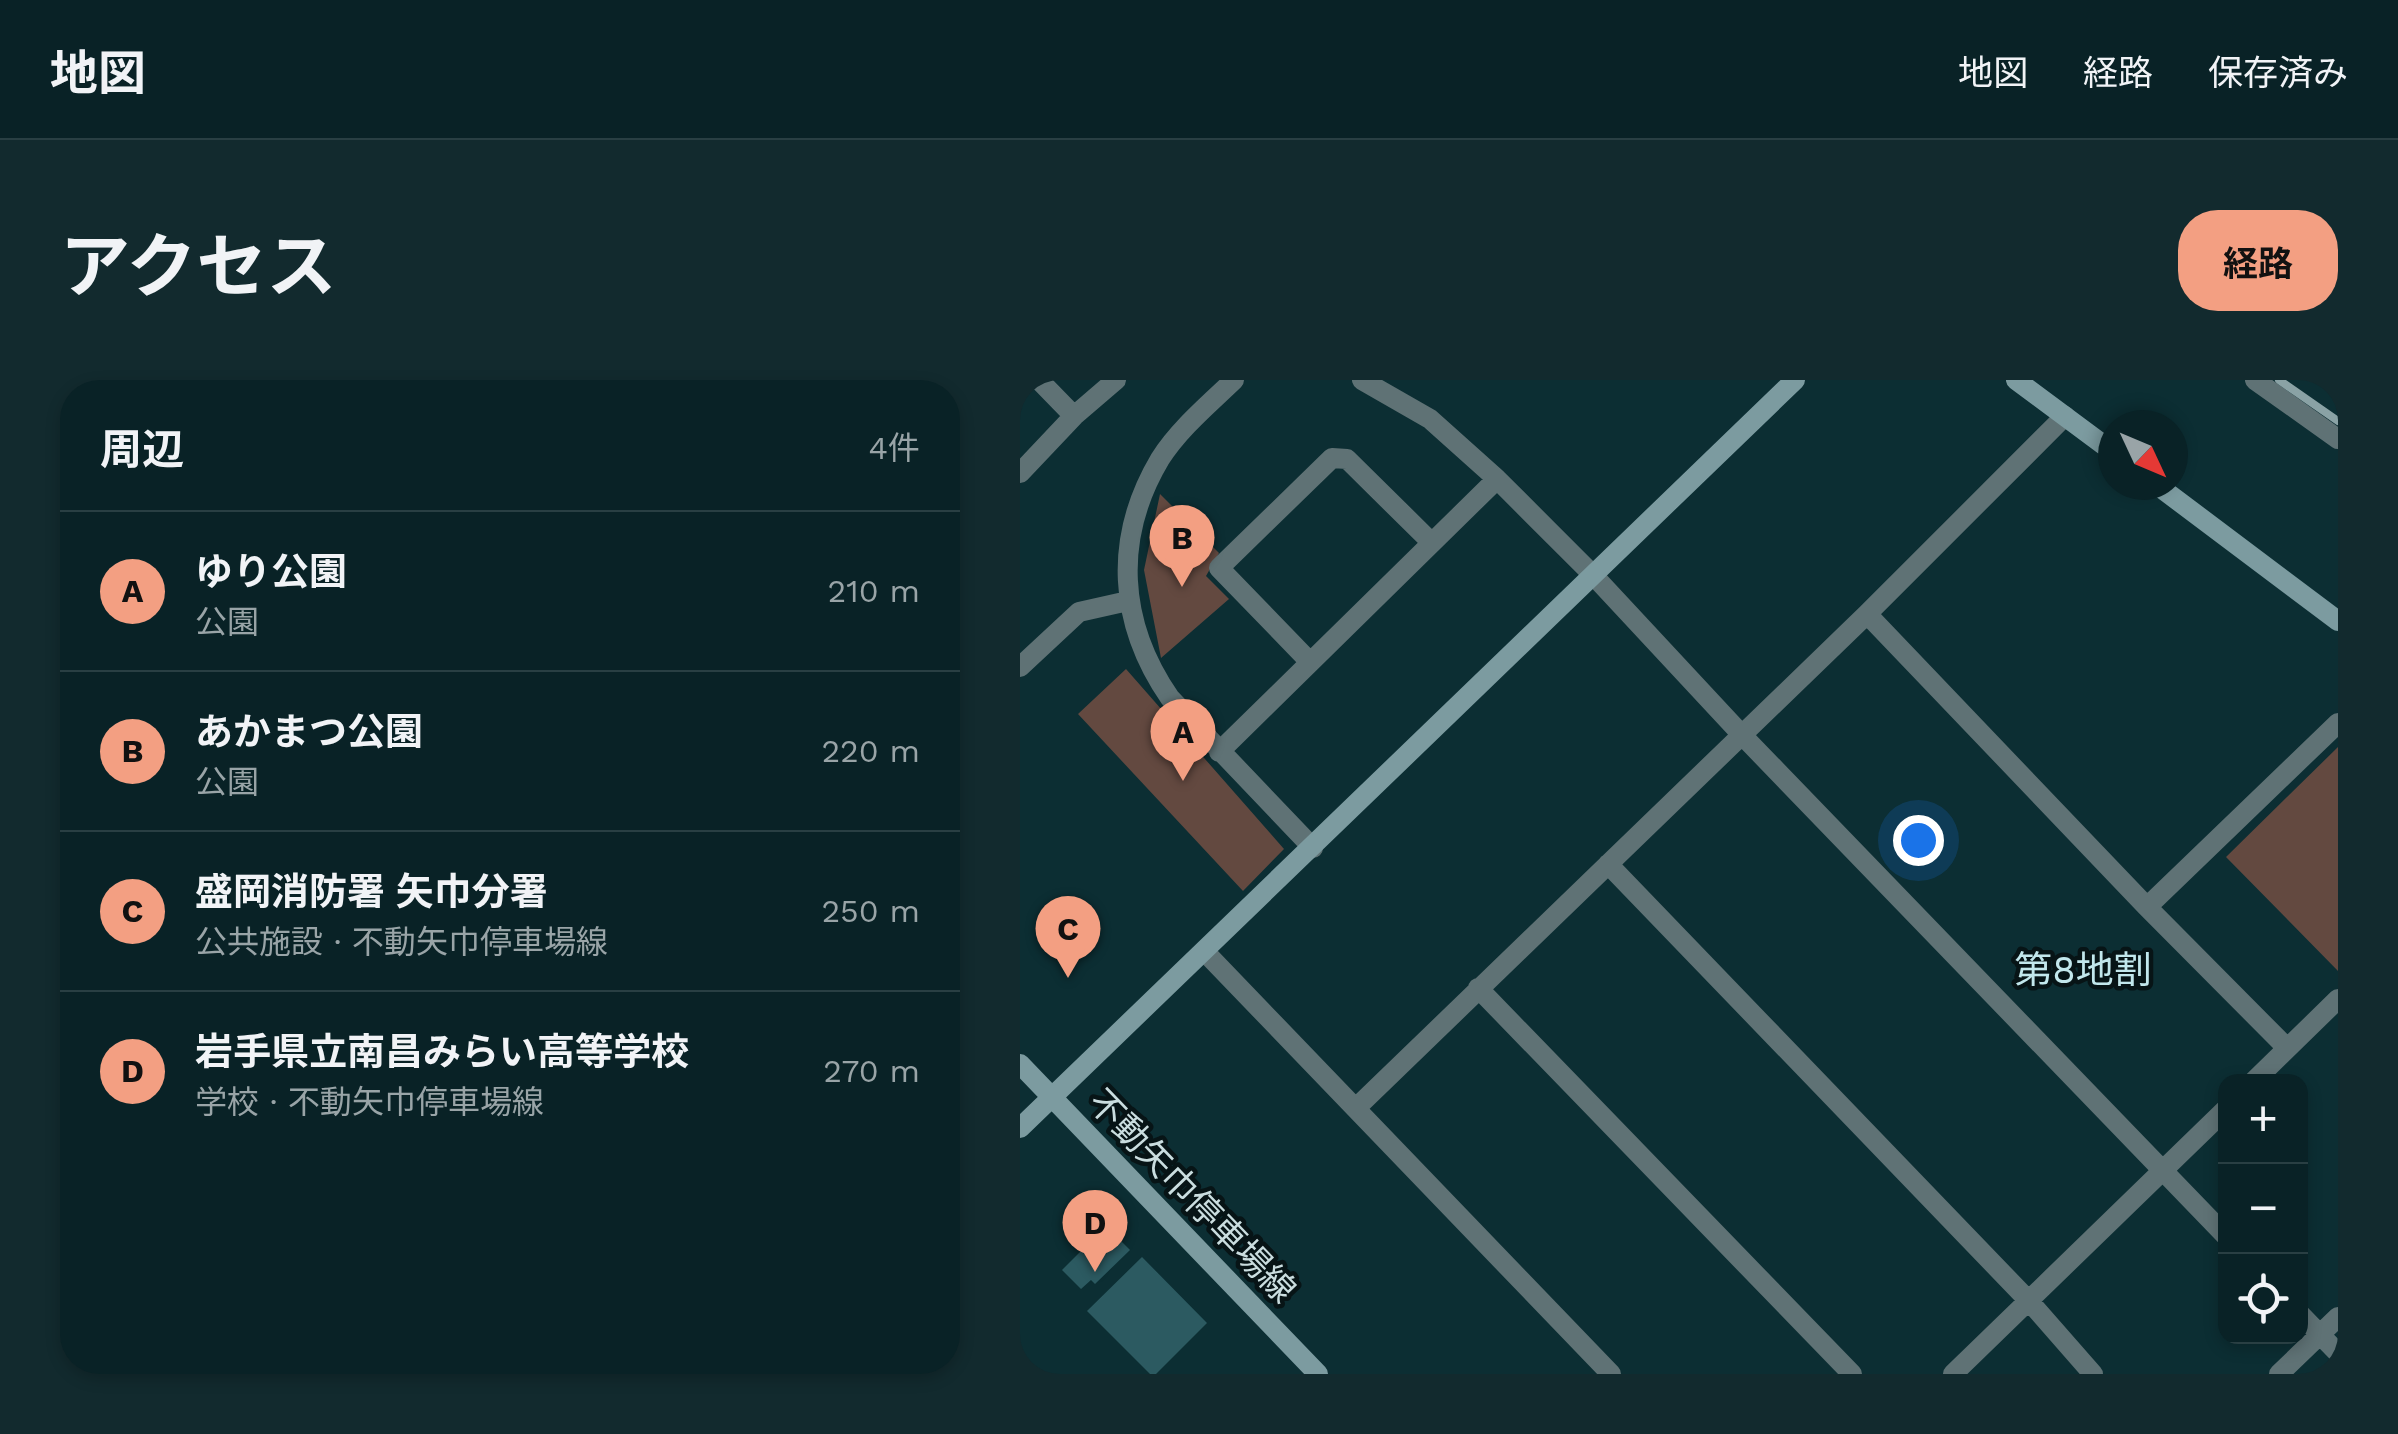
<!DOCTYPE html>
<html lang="ja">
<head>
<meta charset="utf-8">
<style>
  body { margin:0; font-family:"Work Sans","Noto Sans JP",sans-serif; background:#122a2e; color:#f1f3f6 }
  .controls { position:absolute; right:30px; bottom:30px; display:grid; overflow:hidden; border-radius:20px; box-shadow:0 5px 15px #0003 }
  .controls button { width:90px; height:90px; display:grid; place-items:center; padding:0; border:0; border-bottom:2px solid #293f43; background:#092226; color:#f1f3f6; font:50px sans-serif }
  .compass { position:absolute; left:1078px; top:30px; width:90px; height:90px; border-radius:50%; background:#092226; box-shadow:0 5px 15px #0003; rotate:134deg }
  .you { position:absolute; left:898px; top:460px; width:35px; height:35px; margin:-25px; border:8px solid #fff; border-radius:50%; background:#1a73e8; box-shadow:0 0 0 15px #1a73e833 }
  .badge { display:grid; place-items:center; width:65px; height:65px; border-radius:50%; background:#f39f82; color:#111; font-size:32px; font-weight:700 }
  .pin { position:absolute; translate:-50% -82px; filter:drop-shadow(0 2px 5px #0008) }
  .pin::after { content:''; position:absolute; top:52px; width:35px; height:30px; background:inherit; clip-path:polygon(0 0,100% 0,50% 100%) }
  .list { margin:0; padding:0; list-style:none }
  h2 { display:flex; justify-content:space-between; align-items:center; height:130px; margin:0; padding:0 40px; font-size:42px }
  h2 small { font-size:32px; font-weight:400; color:#99a4a7 }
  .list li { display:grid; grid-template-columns:65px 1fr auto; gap:30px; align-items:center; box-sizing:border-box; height:160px; padding:0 40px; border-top:2px solid #293f43 }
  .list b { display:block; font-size:38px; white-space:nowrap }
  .list p { margin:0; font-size:32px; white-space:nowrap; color:#99a4a7 }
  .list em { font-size:32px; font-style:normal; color:#99a4a7 }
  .icon { flex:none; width:55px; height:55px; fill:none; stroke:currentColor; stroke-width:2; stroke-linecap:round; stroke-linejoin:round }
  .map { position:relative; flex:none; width:1318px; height:994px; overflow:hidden; border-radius:40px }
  header { display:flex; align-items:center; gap:60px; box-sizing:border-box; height:140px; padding:0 50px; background:#092226; border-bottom:2px solid #293f43 }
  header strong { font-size:48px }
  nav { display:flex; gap:55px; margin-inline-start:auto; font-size:35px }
  .intro { display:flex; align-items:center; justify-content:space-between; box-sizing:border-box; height:240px; padding:0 60px }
  h1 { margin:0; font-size:70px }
  .button { padding:25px 45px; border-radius:40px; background:#f39f82; color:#111; font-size:35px; font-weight:700 }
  main { display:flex; gap:60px; padding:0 60px }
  aside { flex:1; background:#092226; border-radius:40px; box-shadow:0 5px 15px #0003 }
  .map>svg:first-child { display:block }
  .green { fill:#634940 }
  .building { fill:#2c5a61 }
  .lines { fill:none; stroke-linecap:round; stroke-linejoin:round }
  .street { stroke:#5f7275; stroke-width:20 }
  .secondary { stroke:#7c9ba0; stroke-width:20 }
  .rail { stroke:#8aa2a5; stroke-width:8 }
  .labels { text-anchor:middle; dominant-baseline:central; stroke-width:9; stroke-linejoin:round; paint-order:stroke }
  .street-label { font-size:35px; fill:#cadddf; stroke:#071416 }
  .neighbourhood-label { font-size:38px; fill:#c2e7ec; stroke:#071416 }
</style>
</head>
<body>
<header>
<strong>地図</strong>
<nav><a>地図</a><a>経路</a><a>保存済み</a></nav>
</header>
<div class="intro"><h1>アクセス</h1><a class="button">経路</a></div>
<main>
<aside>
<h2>周辺<small>4件</small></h2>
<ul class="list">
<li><span class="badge">A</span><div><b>ゆり公園</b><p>公園</p></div><em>210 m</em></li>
<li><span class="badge">B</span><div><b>あかまつ公園</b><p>公園</p></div><em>220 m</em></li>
<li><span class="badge">C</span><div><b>盛岡消防署 矢巾分署</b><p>公共施設 · 不動矢巾停車場線</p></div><em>250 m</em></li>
<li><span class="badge">D</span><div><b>岩手県立南昌みらい高等学校</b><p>学校 · 不動矢巾停車場線</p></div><em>270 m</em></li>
</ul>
</aside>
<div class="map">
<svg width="1318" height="994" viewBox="0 0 1318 994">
  <rect width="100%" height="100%" fill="#0c2e33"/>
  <path class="green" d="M140 114 199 173 186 196 209 219 141 278 124 190Z
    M106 289 264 469 223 511 58 334Z
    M1318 367V591L1206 477Z"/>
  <path class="building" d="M86 846 110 870 75 904 71 900 61 909 42 890Z
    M122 877 187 943 136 994H130L67 931Z"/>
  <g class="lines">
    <path class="street" d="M19 0 54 36
      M214 0C189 24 159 49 140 79 93 158 98 243 150 318L293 468
      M342 0 410 39 477 99 574 196 722 355 1206 856
      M1235 0 1318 59
      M0 93 54 36 96 0
      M847 234 1127 527 1267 668
      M290 282 199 188 312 78 327 79 412 163
      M0 287 59 232 108 221
      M199 372 477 99
      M588 484 1009 921 1073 994
      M1127 527 1318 343
      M185 572 591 994
      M458 608 832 994
      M1233 702 1318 619
      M336 728 847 234 1045 36
      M1280 934 1318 973
      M933 994 1206 729
      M1259 994 1318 937"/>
    <path class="secondary" d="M996 0 1093 72
      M1137 105 1318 241
      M0 684 298 994
      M0 748 775 0"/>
    <path class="rail" d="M1259 0 1318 41"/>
  </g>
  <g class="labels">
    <g class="street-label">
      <text transform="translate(172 816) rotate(46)">不動矢巾停車場線</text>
    </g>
    <g class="neighbourhood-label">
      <text x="1063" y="590">第8地割</text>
    </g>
  </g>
</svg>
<div class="controls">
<button>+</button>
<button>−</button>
<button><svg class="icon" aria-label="locate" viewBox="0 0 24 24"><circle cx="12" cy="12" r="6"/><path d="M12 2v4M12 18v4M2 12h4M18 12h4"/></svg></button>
</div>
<svg class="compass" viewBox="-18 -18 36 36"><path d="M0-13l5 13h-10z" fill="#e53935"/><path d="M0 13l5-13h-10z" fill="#99a4a7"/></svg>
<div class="you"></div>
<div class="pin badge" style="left:163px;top:401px">A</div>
<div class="pin badge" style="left:162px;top:207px">B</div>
<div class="pin badge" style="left:48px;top:598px">C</div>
<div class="pin badge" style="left:75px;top:892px">D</div>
</div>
</main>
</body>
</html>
